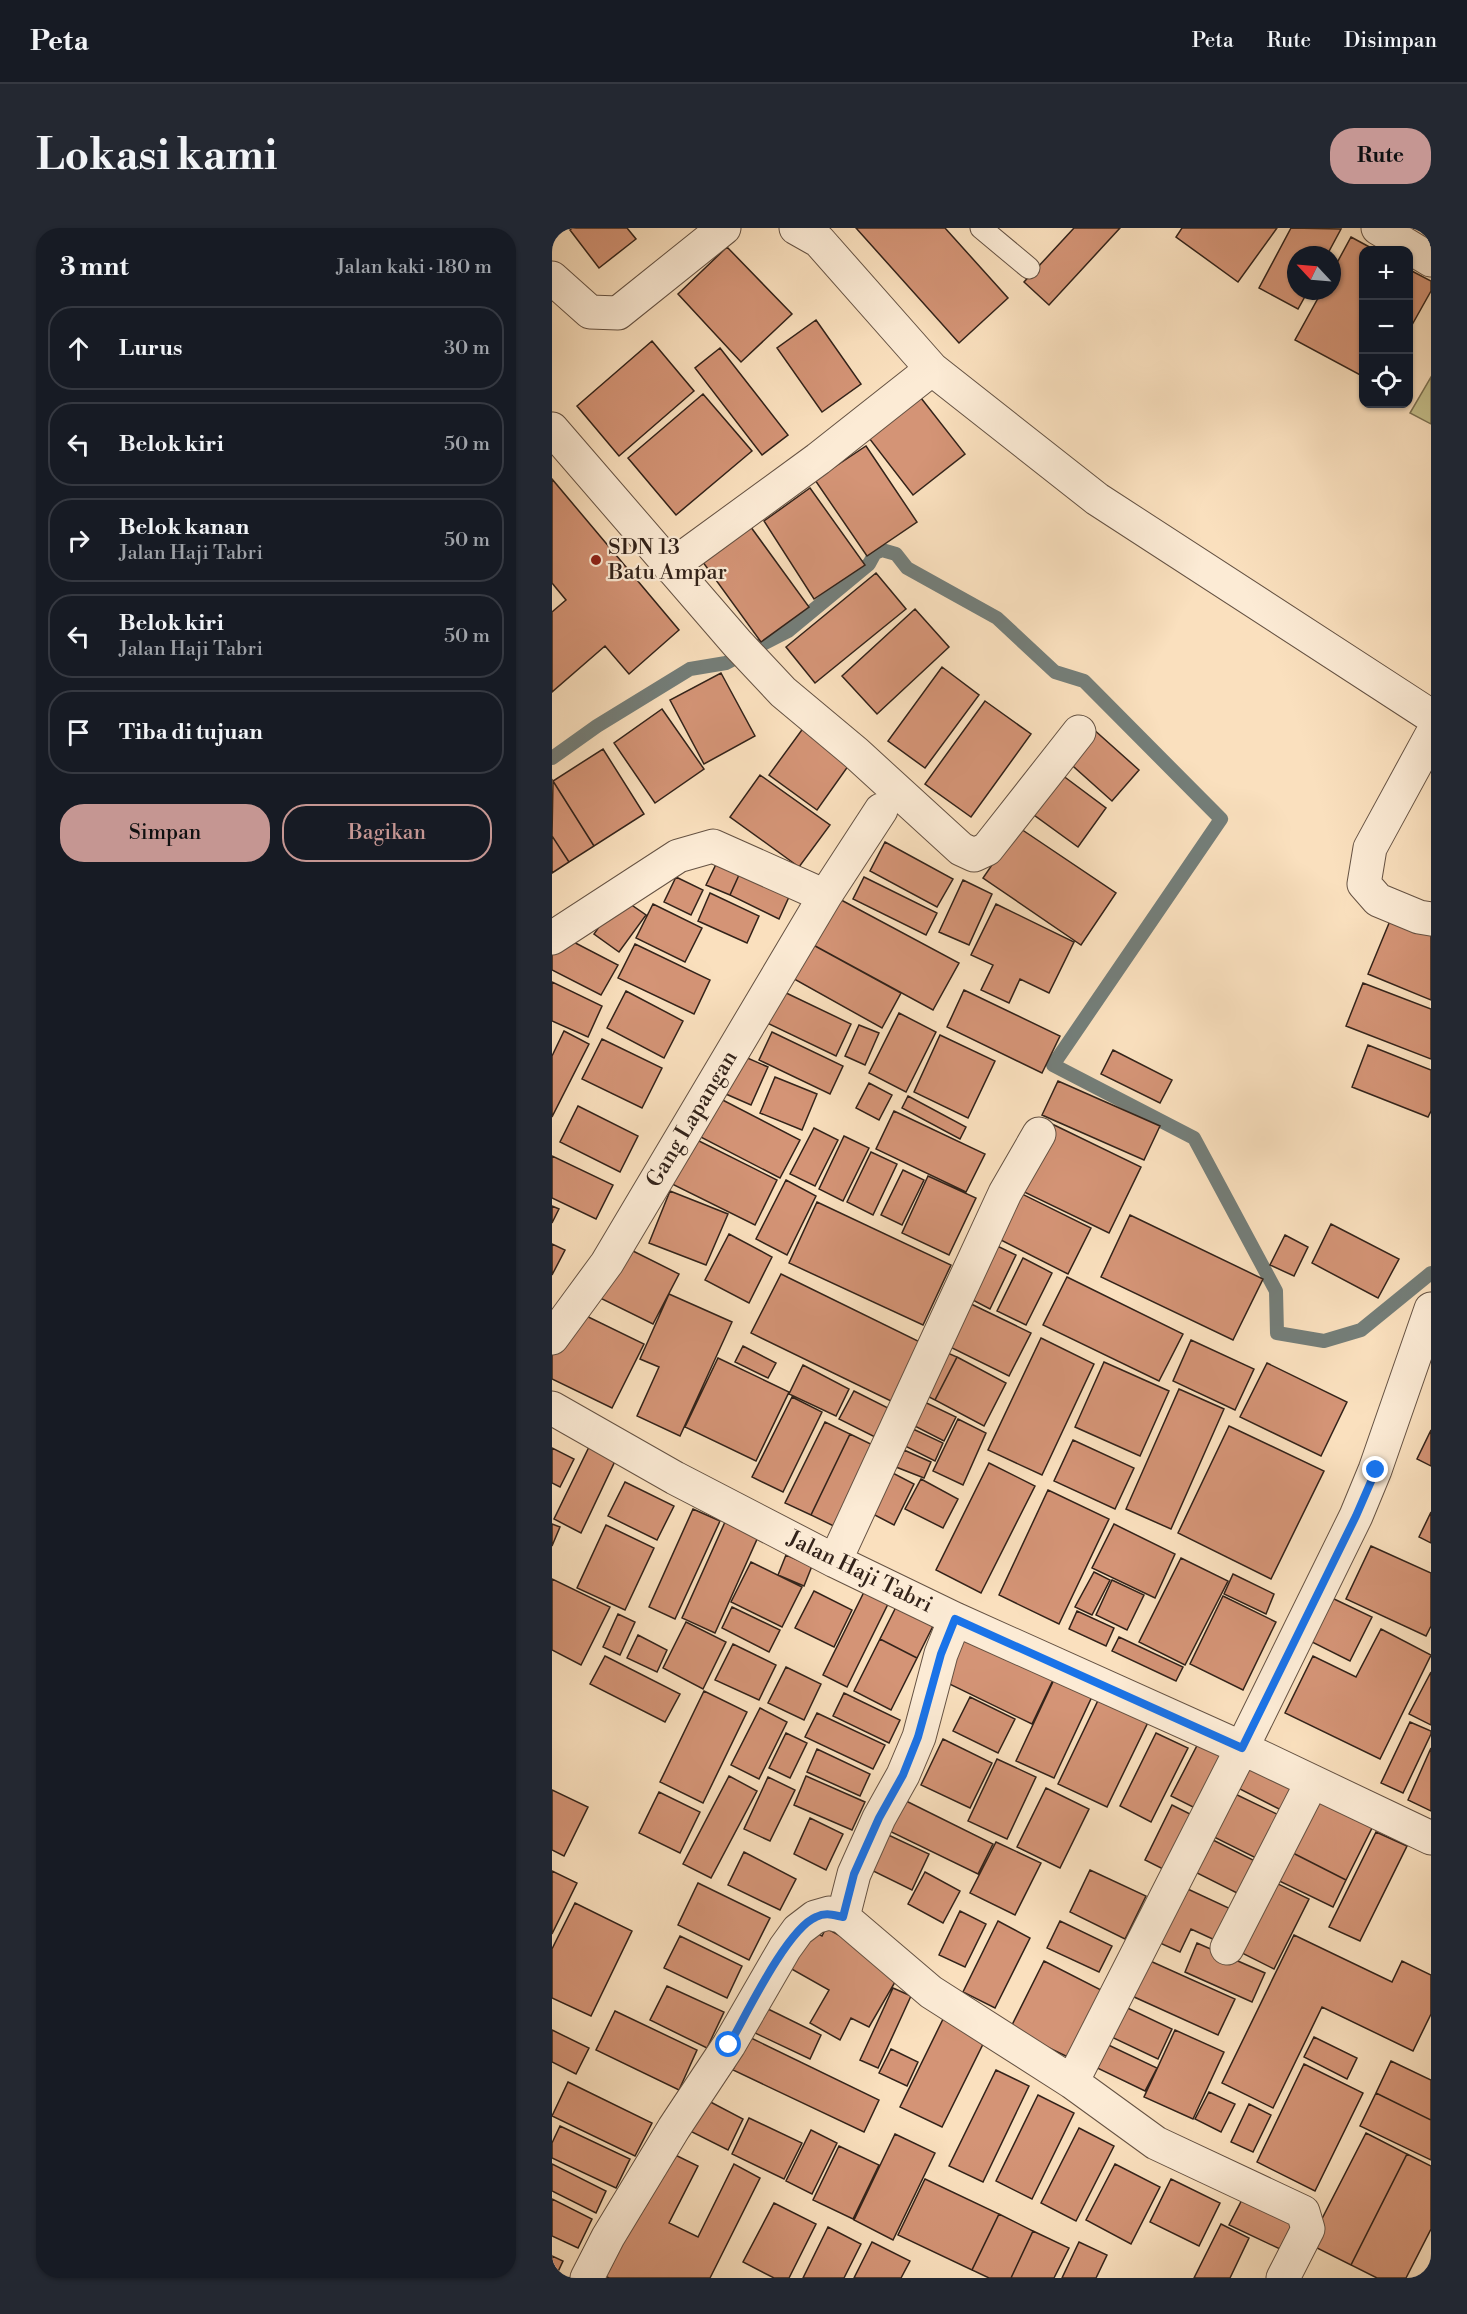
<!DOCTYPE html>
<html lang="id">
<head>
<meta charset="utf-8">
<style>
  body { margin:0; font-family:"Libre Bodoni",serif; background:#242831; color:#f1f3f6 }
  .controls { position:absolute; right:18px; top:18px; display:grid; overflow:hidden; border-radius:12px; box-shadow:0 2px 4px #0004 }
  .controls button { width:54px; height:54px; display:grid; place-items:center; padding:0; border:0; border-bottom:2px solid #363941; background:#171b24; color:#f1f3f6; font:30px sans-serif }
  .compass { position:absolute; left:735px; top:18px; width:54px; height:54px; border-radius:50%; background:#171b24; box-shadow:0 2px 4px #0004; rotate:296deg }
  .stop { position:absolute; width:18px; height:18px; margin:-14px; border:4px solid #1a73e8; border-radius:50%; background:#fff }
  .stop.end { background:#1a73e8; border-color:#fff; box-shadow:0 2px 6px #0008 }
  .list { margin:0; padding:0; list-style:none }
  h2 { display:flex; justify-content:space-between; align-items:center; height:78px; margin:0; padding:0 24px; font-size:26px }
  h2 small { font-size:20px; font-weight:400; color:#9ea1a6 }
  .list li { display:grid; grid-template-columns:39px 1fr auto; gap:18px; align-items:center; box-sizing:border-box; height:84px; margin:0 12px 12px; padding:0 12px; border:2px solid #363941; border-radius:24px }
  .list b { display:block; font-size:22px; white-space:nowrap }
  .list p { margin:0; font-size:20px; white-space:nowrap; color:#9ea1a6 }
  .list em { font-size:20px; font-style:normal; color:#9ea1a6 }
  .actions { display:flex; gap:12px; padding:18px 24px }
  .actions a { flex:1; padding:14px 0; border:2px solid #c59692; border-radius:24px; text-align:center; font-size:21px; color:#c59692 }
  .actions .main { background:#c59692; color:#111 }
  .icon { flex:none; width:33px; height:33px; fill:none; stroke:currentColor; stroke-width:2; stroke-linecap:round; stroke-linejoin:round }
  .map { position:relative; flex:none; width:879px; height:2050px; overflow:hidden; border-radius:24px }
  header { display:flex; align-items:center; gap:36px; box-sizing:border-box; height:84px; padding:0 30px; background:#171b24; border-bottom:2px solid #363941 }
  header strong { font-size:28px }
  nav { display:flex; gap:33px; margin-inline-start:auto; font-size:21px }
  .intro { display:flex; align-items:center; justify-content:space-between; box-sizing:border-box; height:144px; padding:0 36px }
  h1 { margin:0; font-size:42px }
  .button { padding:15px 27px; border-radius:24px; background:#c59692; color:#111; font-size:21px; font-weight:700 }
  main { display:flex; gap:36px; padding:0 36px }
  aside { flex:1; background:#171b24; border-radius:24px; box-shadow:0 2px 4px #0004 }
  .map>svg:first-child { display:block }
  .green { fill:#c5c08c; stroke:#7c7253; stroke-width:1.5 }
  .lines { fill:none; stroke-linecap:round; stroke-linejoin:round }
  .stream { stroke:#747e79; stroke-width:14 }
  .building { fill:#d49476; stroke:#33231a; stroke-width:1.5 }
  .lane-casing { stroke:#655243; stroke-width:23 }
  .street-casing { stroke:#655243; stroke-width:35 }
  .lane { stroke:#fcebd5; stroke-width:21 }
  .street { stroke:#fcebd5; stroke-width:33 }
  .route { stroke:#1a73e8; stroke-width:8 }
  .poi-dot { fill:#8f2418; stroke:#fcebd5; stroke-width:2 }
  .labels { text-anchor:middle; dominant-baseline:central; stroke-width:4.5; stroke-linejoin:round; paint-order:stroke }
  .poi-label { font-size:22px; fill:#33231a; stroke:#fcebd5; text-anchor:start }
  .street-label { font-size:22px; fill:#33231a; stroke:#fcebd5 }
</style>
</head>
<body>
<header>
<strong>Peta</strong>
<nav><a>Peta</a><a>Rute</a><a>Disimpan</a></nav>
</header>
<div class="intro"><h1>Lokasi kami</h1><a class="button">Rute</a></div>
<main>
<aside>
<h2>3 mnt<small>Jalan kaki · 180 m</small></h2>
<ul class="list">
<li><svg class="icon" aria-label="ahead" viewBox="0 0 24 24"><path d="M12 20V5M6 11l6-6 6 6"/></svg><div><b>Lurus</b></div><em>30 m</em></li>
<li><svg class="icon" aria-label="left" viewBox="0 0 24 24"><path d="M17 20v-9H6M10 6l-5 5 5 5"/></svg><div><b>Belok kiri</b></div><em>50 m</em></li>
<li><svg class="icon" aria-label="right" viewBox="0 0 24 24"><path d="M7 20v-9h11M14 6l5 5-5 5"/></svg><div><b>Belok kanan</b><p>Jalan Haji Tabri</p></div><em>50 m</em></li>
<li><svg class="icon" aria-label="left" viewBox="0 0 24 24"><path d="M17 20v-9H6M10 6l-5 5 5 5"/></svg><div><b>Belok kiri</b><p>Jalan Haji Tabri</p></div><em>50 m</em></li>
<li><svg class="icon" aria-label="arrive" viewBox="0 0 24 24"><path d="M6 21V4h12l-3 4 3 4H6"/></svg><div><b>Tiba di tujuan</b></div></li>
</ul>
<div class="actions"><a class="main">Simpan</a><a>Bagikan</a></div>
</aside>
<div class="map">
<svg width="879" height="2050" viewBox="0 0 879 2050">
  <rect width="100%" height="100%" fill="#fae0be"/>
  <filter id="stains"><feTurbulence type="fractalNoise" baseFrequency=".00333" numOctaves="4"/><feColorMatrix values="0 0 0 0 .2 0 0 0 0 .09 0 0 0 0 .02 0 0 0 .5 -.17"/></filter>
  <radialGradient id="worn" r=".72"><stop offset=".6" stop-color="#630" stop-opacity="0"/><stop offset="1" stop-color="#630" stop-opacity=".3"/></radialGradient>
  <path class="green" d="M879 149V196L858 185Z"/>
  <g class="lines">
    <path class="stream" d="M0 530 45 498 138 441 174 435 236 403 317 336 323 325 330 322 344 326 355 340 445 390 503 444 532 453 669 591 501 837 642 910 724 1063 725 1105 772 1113 809 1102 879 1045"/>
  </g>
  <path class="building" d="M20 0H75L84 11 47 40 18 2Z
    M304 0H393L456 70 407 115Z
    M522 0H568L497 77 472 54Z
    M630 0H725L686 54 624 9Z
    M739 0 789 1 775 27H744V63H756L746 81 707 60Z
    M799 9 823 22H812V149L743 112 770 63H780V44Z
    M175 19 240 86 189 134 126 66Z
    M856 41 879 53V63L856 104Z
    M264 92 309 156 270 184 225 120Z
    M100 113 142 163 67 228 25 178Z
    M168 120 236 207 210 227 143 140Z
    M151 166 200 223 124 287 76 230Z
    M369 170 413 226 361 267 317 210Z
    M314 218 365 294 315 328 263 252Z
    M0 251 127 402 77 446 53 418 0 464V384L14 372 0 355Z
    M258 260 313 337 262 371 212 293Z
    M193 291 257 379 209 414 145 326Z
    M324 345 354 381 263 455 234 419Z
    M363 381 397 419 325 486 290 448Z
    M390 439 427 467 373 540 336 513Z
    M169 445 203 508 152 536 118 472Z
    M433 473 479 506 419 589 373 556Z
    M110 481 152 541 103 575 62 515Z
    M252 499 299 534 265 582 217 547Z
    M540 500 587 542 560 573 513 531Z
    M51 521 92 586 42 618 1 553Z
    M208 547 278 597 247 639 178 589Z
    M510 547 554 580 526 619 482 587Z
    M1 553 42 618 17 634 0 608Z
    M466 599 564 665 529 717 431 650Z
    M0 608 17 634 0 645Z
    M333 614 401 651 385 679 318 643Z
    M169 626 192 636 178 667 154 657Z
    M192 636 241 660 227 691 178 667Z
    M124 649 151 662 139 687 112 674Z
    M312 649 385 685 374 707 301 671Z
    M411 652 440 666 417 717 387 704Z
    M158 665 207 688 195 715 146 693Z
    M278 666 407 735 381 782 254 713Z
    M68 669 94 687 67 724 42 706Z
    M101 676 150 700 133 734 84 710Z
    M444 676 522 714 497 765 468 751 457 775 429 762 441 737 419 727Z
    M840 688 879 705V772L816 746Z
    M8 707 66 737 49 767 0 742V722Z
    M254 713 349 765 330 800 235 747Z
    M83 716 158 752 142 786 66 750Z
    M0 754 50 778 36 809 0 793Z
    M811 755 879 781V831L794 798Z
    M228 762 299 796 284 828 213 794Z
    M412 762 508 808 490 845 395 799Z
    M74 763 131 793 112 830 55 800Z
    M347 785 384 804 354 864 317 845Z
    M307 797 327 805 313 837 293 828Z
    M12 803 37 816 0 889V828Z
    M220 804 291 838 278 866 207 832Z
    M388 807 443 833 416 890 362 864Z
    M50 811 110 840 90 880 30 851Z
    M816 817 879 842V883L876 889 800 859Z
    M561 822 620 852 608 875 549 846Z
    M184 825 216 839 199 877 167 863Z
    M223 849 265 866 250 902 208 885Z
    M506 853 608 898 592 932 490 887Z
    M317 855 340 867 327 892 304 880Z
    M159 866 248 912 228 950 139 904Z
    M356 868 414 899 408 911 350 880Z
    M26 878 86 908 68 944 8 914Z
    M342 883 433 926 414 964 324 921Z
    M498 895 589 939 557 1005 466 961Z
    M262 900 286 912 263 958 238 946Z
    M292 908 317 920 291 973 267 961Z
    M141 910 225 952 203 997 118 955Z
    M319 924 345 936 321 987 295 974Z
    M0 928 61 957 44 991 0 970Z
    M351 942 372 952 350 997 329 987Z
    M376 948 424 970 397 1027 350 1005Z
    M234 952 264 968 235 1027 204 1011Z
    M460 961 539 1000 516 1046 437 1006Z
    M118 963 176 986 154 1037 97 1015Z
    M265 974 399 1037 371 1097 237 1035Z
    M0 978 7 981 0 995Z
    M578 987 711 1051 681 1112 549 1049Z
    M779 996 847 1031 826 1070 760 1035Z
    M177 1006 220 1029 197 1075 153 1052Z
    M733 1007 756 1019 742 1048 718 1037Z
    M439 1015 464 1027 438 1081 413 1068Z
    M0 1016 13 1022 0 1047Z
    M67 1016 127 1046 101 1096 42 1067Z
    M471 1030 500 1045 474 1097 445 1083Z
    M229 1046 370 1115 341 1174 199 1105Z
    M515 1049 631 1106 607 1153 491 1097Z
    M117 1066 180 1094 128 1208 85 1188 107 1139 88 1131Z
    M415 1074 479 1105 457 1148 394 1117Z
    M22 1082 92 1116 60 1180 0 1151V1126Z
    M489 1110 542 1136 490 1247 436 1222Z
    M639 1112 702 1141 683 1182 621 1153Z
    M191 1118 224 1135 216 1150 183 1134Z
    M391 1123 405 1129 383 1172 369 1165Z
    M405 1129 454 1155 432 1198 383 1172Z
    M166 1130 237 1164 204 1233 133 1199Z
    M552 1134 617 1163 588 1228 523 1199Z
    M715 1135 795 1174 769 1228 688 1189Z
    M251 1137 297 1161 284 1188 237 1166Z
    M627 1161 672 1181 619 1301 574 1281Z
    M302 1163 338 1181 323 1209 287 1191Z
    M360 1168 404 1189 392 1213 349 1191Z
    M240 1169 270 1184 231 1264 200 1249Z
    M406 1191 434 1205 411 1257 381 1243Z
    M273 1194 298 1206 259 1287 233 1275Z
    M677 1198 772 1243 719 1351 626 1305Z
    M361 1201 391 1215 383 1233 353 1218Z
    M879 1202V1238L865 1231Z
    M298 1206 329 1221 290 1302 259 1287Z
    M521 1212 582 1240 563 1281 502 1253Z
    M37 1219 64 1231 29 1305 2 1291Z
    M0 1220 22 1231 8 1259 0 1255Z
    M352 1222 379 1234 372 1250 344 1239Z
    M437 1235 483 1258 429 1365 384 1342Z
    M333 1241 362 1256 342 1297 313 1282Z
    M369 1251 406 1271 391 1300 353 1281Z
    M73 1254 122 1278 105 1312 56 1288Z
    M496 1262 557 1291 507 1396 447 1367Z
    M141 1281 168 1293 123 1391 97 1379Z
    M879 1284V1315L867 1309Z
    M173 1294 206 1309 163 1405 130 1390Z
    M0 1296 8 1299 0 1318Z
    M562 1296 623 1326 603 1370 540 1340Z
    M54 1297 102 1320 73 1382 25 1360Z
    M819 1318 879 1345V1398L874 1408 794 1371Z
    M234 1327 260 1338 252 1358 226 1347Z
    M629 1330 676 1353 633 1437 587 1414Z
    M199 1334 250 1359 230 1399 179 1374Z
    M542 1344 558 1352 540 1387 523 1379Z
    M681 1346 722 1366 714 1386 672 1366Z
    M0 1351 58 1379 29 1437 0 1422Z
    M560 1352 592 1367 575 1402 544 1387Z
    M262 1363 300 1382 282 1419 243 1400Z
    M312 1364 336 1376 295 1459 271 1447Z
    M671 1368 724 1394 691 1462 638 1436Z
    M780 1370 820 1389 798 1433 758 1413Z
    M346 1375 383 1394 365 1430 328 1411Z
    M180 1379 228 1402 217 1424 170 1400Z
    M525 1383 562 1400 554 1418 517 1401Z
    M66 1386 83 1394 68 1427 51 1419Z
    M134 1394 174 1414 151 1461 111 1440Z
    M829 1401 879 1427 828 1531 733 1485 761 1428 804 1449Z
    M404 1405 501 1452 480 1496 383 1449Z
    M86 1407 115 1422 105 1444 75 1430Z
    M567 1409 631 1439 624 1453 560 1423Z
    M328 1411 365 1430 339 1482 302 1463Z
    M181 1416 224 1437 207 1472 163 1452Z
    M53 1428 128 1466 113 1494 38 1456Z
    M234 1439 269 1456 252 1492 216 1475Z
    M506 1443 544 1460 502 1550 464 1533Z
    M879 1444V1497L857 1486Z
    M551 1462 600 1486 555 1579 506 1556Z
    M152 1463 195 1484 151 1575 108 1554Z
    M292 1465 348 1492 337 1515 281 1488Z
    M418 1469 463 1491 446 1525 401 1503Z
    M208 1480 235 1494 207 1551 179 1537Z
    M265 1485 333 1517 321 1541 253 1509Z
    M858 1494 879 1503V1506L851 1565 829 1555Z
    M234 1505 255 1515 238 1550 217 1540Z
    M604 1505 636 1520 599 1594 568 1578Z
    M651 1506 684 1522 653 1585 619 1568Z
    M391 1511 440 1535 418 1580 369 1557Z
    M879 1520V1583L856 1572Z
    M265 1521 318 1546 308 1568 255 1544Z
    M698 1525 748 1550 731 1583 682 1558Z
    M445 1531 484 1549 455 1611 416 1593Z
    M177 1548 205 1563 159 1650 131 1636Z
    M254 1548 313 1574 300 1602 242 1577Z
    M216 1549 243 1562 218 1613 192 1601Z
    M494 1560 537 1581 508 1640 465 1619Z
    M0 1562 36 1579 12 1628 0 1622Z
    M765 1562 824 1592 794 1652 735 1622Z
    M107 1564 148 1584 128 1625 87 1605Z
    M679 1564 731 1589 710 1633 658 1607Z
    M342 1567 441 1616 426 1646 327 1598Z
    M620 1577 650 1592 623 1647 593 1632Z
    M258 1590 291 1606 274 1642 242 1626Z
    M330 1604 377 1626 360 1662 313 1639Z
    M824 1604 855 1618 808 1713 777 1699Z
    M655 1609 711 1637 695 1670 639 1642Z
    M444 1614 489 1635 463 1687 418 1665Z
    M735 1622 794 1652 781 1679 721 1650Z
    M192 1624 244 1651 228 1682 176 1657Z
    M538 1642 594 1668 573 1711 518 1684Z
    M0 1643 25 1655 0 1706Z
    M373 1644 408 1663 391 1695 356 1676Z
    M716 1651 757 1671 722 1741 682 1721Z
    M146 1655 218 1690 197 1732 126 1697Z
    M625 1656 681 1682 665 1713 639 1701 628 1724 599 1711Z
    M23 1675 80 1703 39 1788 0 1770V1721Z
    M408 1683 434 1696 413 1739 387 1727Z
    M446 1693 478 1710 443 1780 411 1764Z
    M508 1693 560 1718 547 1744 495 1720Z
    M274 1700 350 1742 317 1799 299 1790 288 1812 258 1795 277 1762 236 1739 257 1701 270 1708Z
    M742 1707 840 1754 850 1733 879 1747V1786L861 1823 770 1779 721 1880 670 1855Z
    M128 1708 190 1738 175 1770 112 1740Z
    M645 1715 713 1745 700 1774 633 1744Z
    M596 1732 683 1771 666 1807 580 1768Z
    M492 1733 553 1764 520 1831 458 1801Z
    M115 1758 172 1784 155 1820 98 1792Z
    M341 1760 359 1768 326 1840 308 1832Z
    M565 1775 620 1801 606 1831 551 1805Z
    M212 1779 269 1807 258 1831 201 1804Z
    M63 1783 145 1822 127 1862 44 1822Z
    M394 1785 436 1806 390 1899 348 1879Z
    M0 1802 37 1820 24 1846 0 1834Z
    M623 1802 672 1824 641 1891 592 1869Z
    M197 1809 327 1872 312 1904 181 1842Z
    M762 1809 805 1830 795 1851 752 1829Z
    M548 1813 605 1840 593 1863 537 1836Z
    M339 1821 366 1834 355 1858 327 1845Z
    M839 1833 879 1852V1892L824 1865Z
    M752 1836 811 1865 763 1963 705 1934Z
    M444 1842 477 1858 431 1954 397 1938Z
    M16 1854 100 1895 83 1928 0 1888Z
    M657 1864 683 1876 669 1904 643 1891Z
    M824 1865 879 1892V1932L808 1898Z
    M486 1867 522 1885 480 1971 444 1953Z
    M149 1869 191 1891 176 1922 134 1901Z
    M697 1876 719 1887 701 1924 679 1914Z
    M197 1890 250 1915 232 1951 180 1926Z
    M8 1898 78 1931 64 1960 0 1930V1915Z
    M527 1900 562 1918 524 1993 489 1975Z
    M259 1902 285 1915 260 1966 234 1953Z
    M814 1905 855 1926 799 2037 757 2016Z
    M343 1906 383 1925 341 2012 302 1992Z
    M287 1918 327 1937 301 1991 261 1972Z
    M115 1923 146 1938 117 1995 146 2009 182 1936 208 1950 158 2050H57L53 2048Z
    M855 1926 879 1938V2001L854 2050H825L799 2037Z
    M0 1936 54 1963 44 1985 0 1963Z
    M563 1936 608 1959 579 2016 534 1992Z
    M373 1951 447 1986 420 2042 346 2007Z
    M619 1951 668 1975 647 2018 598 1994Z
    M695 1962 745 1986 728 2021 677 1997Z
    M0 1971 40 1991 26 2020 0 2008Z
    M222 1975 264 1996 237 2050H222L191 2034Z
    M447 1986 481 2003 459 2050H437L420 2042Z
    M669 1996 697 2010 678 2050H642Z
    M276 1999 309 2016 292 2050H251Z
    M481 2003 517 2020 502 2050H459Z
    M320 2014 358 2033 349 2050H302Z
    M527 2014 555 2027 544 2050H510Z
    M0 2028 11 2033 3 2050H0Z"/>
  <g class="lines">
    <g class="lane-casing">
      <path id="lane" d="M429 0 477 40"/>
    </g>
    <g class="street-casing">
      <path id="street" d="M244 0 267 13 380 141 545 271 879 488
        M826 0 879 32
        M0 50 38 84 66 85 172 0
        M0 201 185 415 231 464 304 525 409 621 422 627 435 621 527 504
        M118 339 266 231 380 141
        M879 508 818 620 812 656 826 672 867 689 879 691
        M0 710 126 628 161 618 273 668 329 582
        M0 1110 55 1035 273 668
        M0 1180 123 1250 283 1333 403 1391 690 1520 879 1610
        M283 1333 453 965 487 906
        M291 1689 379 1764 520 1854
        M675 1720 760 1554
        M35 2050 56 2009 122 1900 177 1817 233 1720 246 1702 263 1689 277 1685 291 1689 302 1646 327 1590 351 1547 367 1509 389 1426 403 1391
        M731 2050 756 2001 751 1984 604 1915 520 1854 690 1520 804 1288 823 1242 879 1081"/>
    </g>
    <use href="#lane" class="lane"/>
    <use href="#street" class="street"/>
  </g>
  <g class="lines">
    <path class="route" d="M177 1817C194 1787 235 1701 264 1689 274 1684 281 1687 291 1689L302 1646 327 1590 351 1547 366 1509 389 1426 403 1391 690 1520 804 1288 824 1242"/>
  </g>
  <circle class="poi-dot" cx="44" cy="332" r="6"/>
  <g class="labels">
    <g class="poi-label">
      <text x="56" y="319">SDN 13<tspan x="56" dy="25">Batu Ampar</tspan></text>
    </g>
    <g class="street-label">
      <text transform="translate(140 891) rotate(-59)">Gang Lapangan</text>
      <text transform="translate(308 1344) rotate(26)">Jalan Haji Tabri</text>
    </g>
  </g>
  <rect width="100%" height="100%" filter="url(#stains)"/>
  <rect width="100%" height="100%" fill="url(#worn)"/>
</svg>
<div class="controls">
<button>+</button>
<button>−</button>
<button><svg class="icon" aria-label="locate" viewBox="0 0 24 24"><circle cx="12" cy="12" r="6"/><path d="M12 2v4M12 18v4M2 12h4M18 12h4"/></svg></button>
</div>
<svg class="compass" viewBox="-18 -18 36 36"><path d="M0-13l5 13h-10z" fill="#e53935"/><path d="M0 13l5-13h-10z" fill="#9ea1a6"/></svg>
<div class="stop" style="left:177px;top:1817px"></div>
<div class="stop end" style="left:824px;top:1242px"></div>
</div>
</main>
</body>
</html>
